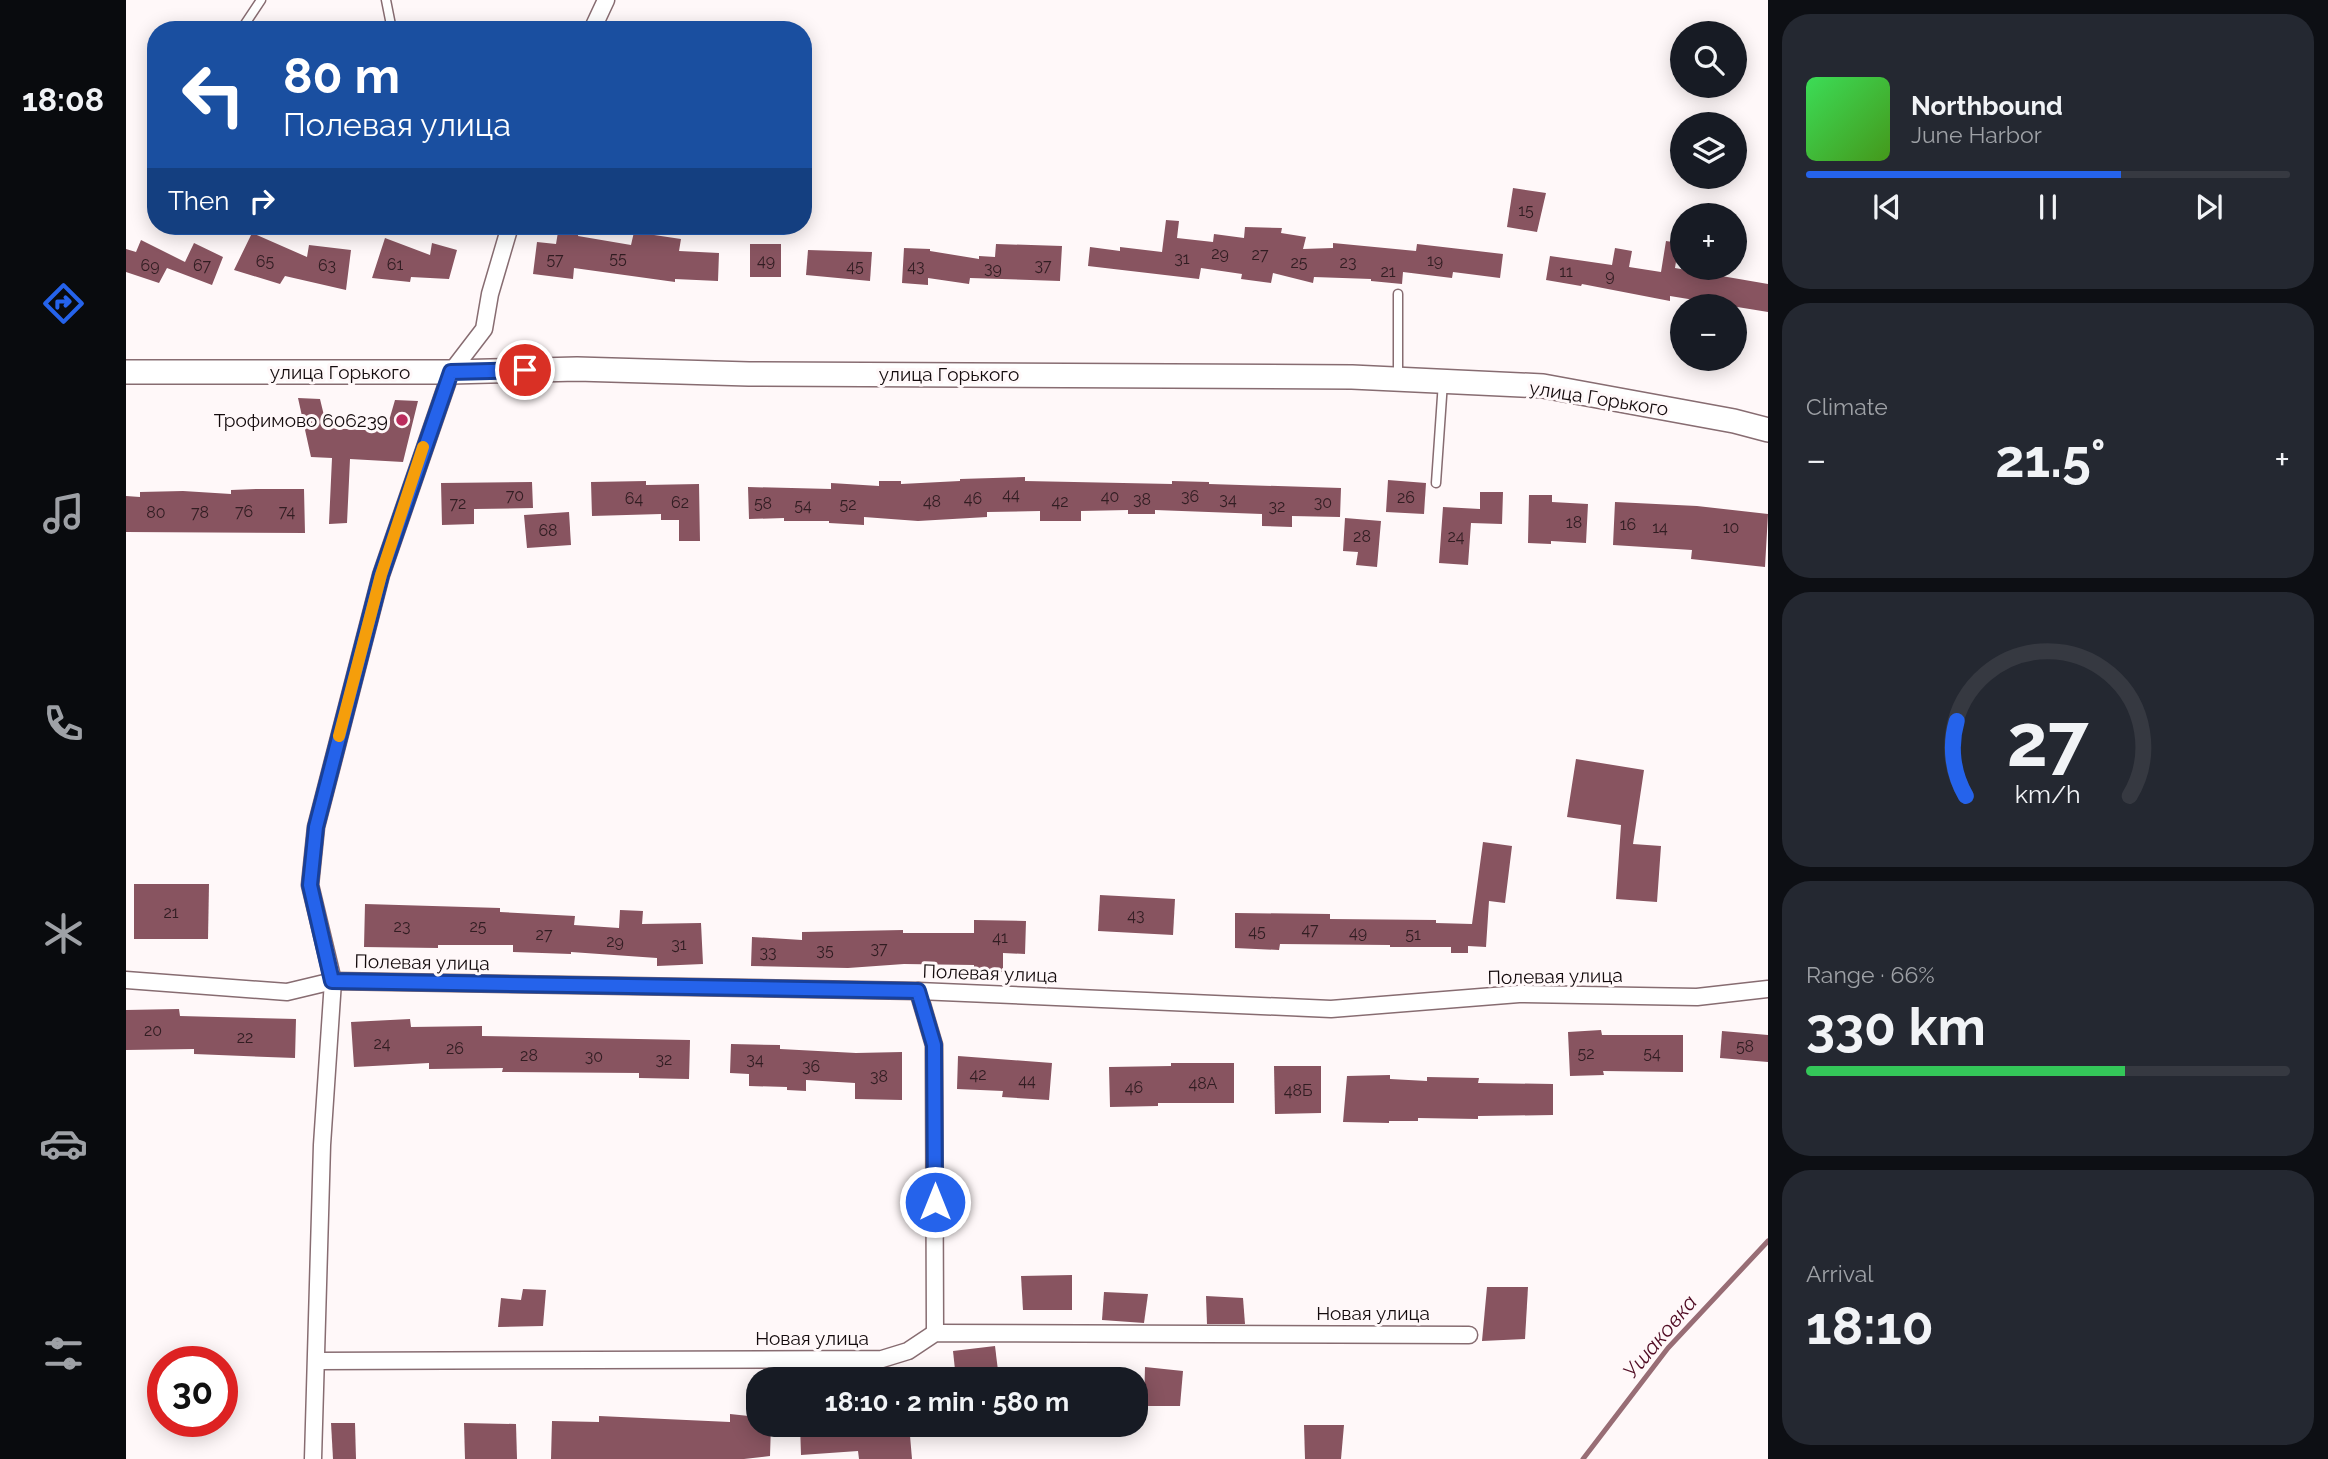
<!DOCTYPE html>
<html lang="en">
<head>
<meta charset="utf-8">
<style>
  body { margin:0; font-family:Raleway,sans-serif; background:#242831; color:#f1f3f6; height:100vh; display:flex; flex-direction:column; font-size:26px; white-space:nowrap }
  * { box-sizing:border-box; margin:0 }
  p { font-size:23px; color:#9ea1a6 }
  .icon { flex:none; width:38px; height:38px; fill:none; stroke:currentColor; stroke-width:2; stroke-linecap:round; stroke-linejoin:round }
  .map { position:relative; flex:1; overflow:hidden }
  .side { display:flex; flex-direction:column; gap:14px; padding:14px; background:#0d0f14; width:560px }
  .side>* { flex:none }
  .top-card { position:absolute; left:21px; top:21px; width:665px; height:214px; border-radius:28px; box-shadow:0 4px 18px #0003; background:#1a4fa0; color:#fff; overflow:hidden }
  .tools { position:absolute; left:1544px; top:21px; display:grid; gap:14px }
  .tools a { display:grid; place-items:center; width:77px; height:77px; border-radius:50%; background:#171b24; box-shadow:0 4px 18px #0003; font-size:35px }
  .speed { position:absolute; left:21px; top:1346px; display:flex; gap:14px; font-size:35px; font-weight:700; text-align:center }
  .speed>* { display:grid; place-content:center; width:91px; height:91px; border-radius:50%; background:#171b24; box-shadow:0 4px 18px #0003; line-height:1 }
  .speed .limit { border:10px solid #d22; background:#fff; color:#111 }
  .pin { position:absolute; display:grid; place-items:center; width:60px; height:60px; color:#fff; margin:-30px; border:4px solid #fff; border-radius:50%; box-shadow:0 2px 7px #0007 }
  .me { position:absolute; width:77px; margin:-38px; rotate:0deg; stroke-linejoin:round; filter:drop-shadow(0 0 5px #0008) }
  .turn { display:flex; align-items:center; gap:24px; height:147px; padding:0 21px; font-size:32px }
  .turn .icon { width:91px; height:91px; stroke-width:2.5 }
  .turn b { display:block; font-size:49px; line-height:60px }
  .then { display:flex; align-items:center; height:66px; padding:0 21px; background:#0003; gap:14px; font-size:26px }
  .big { font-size:52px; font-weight:700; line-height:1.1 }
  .side .widget { flex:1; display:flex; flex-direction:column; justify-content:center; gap:10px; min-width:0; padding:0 24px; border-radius:28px; background:#242831 }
  .side .dial { align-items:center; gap:0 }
  .dial svg { height:182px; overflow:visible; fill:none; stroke:#363941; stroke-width:7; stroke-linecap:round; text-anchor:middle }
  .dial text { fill:#f1f3f6; stroke:none }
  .song { display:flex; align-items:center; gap:21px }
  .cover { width:84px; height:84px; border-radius:10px; background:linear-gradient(135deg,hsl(130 70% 55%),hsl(100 70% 35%)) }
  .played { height:7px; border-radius:4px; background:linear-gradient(90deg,#2563eb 65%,#363941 65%) }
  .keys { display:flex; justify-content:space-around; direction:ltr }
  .heat { display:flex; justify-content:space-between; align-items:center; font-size:38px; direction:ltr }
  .charge { height:10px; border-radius:5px; background:linear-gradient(90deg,#34c759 66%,#363941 0) }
  .trip { position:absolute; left:620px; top:1367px; width:402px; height:70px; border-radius:28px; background:#171b24; box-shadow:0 4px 18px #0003; font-weight:700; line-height:70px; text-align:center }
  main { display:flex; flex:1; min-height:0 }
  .menu { display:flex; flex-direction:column; width:126px; justify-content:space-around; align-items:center; background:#090b0e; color:#9ea1a6 }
  .menu .icon { width:49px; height:49px }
  .menu .current { color:#2563eb }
  .menu b { font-size:32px; color:#f1f3f6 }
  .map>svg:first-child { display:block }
</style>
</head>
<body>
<main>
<nav class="menu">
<b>18:08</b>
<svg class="icon current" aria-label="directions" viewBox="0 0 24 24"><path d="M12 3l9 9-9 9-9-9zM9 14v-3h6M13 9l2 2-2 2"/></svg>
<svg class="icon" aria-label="music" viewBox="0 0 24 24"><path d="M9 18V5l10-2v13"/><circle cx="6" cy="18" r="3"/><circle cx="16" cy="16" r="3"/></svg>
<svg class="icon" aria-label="phone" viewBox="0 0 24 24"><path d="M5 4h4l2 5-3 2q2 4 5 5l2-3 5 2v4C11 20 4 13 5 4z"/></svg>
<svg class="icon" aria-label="climate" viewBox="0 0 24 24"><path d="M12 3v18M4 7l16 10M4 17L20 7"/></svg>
<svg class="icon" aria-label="car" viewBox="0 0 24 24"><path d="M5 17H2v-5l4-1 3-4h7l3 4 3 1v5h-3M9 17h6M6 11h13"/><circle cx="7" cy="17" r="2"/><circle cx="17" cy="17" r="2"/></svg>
<svg class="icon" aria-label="filters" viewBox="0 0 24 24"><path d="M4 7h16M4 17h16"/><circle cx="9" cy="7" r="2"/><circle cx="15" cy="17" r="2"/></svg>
</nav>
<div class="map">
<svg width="1642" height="1459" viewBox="0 0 1642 1459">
  <rect width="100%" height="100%" fill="#fff8f9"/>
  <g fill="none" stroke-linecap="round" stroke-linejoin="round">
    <path stroke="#986d75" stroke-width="5" d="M1457,1459L1542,1348L1642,1241"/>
  </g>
  <g fill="#885460">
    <path d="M1387,188L1420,193L1411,232L1381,227Z"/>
    <path d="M1040,220L1053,221L1051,238L1087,242L1088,234L1118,238L1119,227L1156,228L1155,233L1180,237L1177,249L1207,248V243L1290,251L1291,244L1377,254L1374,278L1327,272L1326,278L1277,272L1276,284L1245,281V279L1188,277L1187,283L1147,273L1145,283L1115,279L1116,274L1075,268L1073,279L962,266L964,247L994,251V247L1036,252Z"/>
    <path d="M433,226H453L452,236L505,245L508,232L555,239L553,251L593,253L592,281L549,279V282L448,268L447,279L407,274L411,242L430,244Z"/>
    <path d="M126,233L181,257L183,245L225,250L220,290L159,276L154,284L108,270Z"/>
    <path d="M259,238L304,255L306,243L331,250L323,279L285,277L284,282L246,278Z"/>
    <path d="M15,240L59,262L68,243L97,257L86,285L41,268L33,283L0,272V249L10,252Z"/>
    <path d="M1540,241L1553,243L1549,268L1642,284V312L1544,296V301L1456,284L1455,286L1420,280L1424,256L1486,265L1489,248L1506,251L1503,267L1535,272Z"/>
    <rect x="624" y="244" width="31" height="33"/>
    <path d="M870,244L936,246L934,281L844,278L843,284L802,278V285L776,283L778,248L804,249V251L853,259V256L869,257Z"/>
    <path d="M682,250L746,252L744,281L680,275Z"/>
    <path d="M172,398L194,399L201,428L260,431L269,400L292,401L277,462L224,459L221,523L203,524L206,458L185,457Z"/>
    <path d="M899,477V481L1046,484V481L1083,482V484L1215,488L1214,517L1166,516V527L1136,526V514L1029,510V514H1002V510L955,511V521H914V511L861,512V517L792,521L738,517V525L703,523V521H658V518L623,519L622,487L705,489V483L753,486V481H775V484L834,481V479Z"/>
    <path d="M1262,480L1300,483L1298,514L1260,512Z"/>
    <path d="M520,481V485L573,484L574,541H553V520H535V514L466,516L465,482Z"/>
    <path d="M406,482L407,508L348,509V524L316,525L315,483Z"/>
    <path d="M131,489H178L179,533L0,532V496L14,497V492L57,491L105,494V490Z"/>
    <path d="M1354,492H1377L1376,524L1345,523L1342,565L1313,563L1317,507L1354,509Z"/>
    <path d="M1403,495H1426V502L1462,504L1460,543L1425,541V544L1402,543Z"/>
    <path d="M1489,502L1571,506L1642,514L1639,567L1565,559L1566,550L1487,545Z"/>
    <path d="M443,512L445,545L401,548L398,515Z"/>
    <path d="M1219,518L1255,521L1251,567L1230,565L1232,552L1217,551Z"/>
    <path d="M1450,759L1518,770L1507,844L1535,846L1531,902L1490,899L1495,825L1441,817Z"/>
    <path d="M1357,842L1386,846L1379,903L1363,901L1360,947L1342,946V953H1325V947H1264V945L1154,944L1153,950L1109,948V913L1204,914V919L1310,920V923L1346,924Z"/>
    <path d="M8,884H83L82,939H8Z"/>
    <path d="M974,895L1049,899L1047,935L972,931Z"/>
    <path d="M239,904L374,908V912L449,916L448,925L493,928L494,910L517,911L516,924L575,923L577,964L531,966V958L445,952V954L387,952V945H312V948L238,947Z"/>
    <path d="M848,920L900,921L899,954L877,953V972H848V965L778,964L722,968L625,966L626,937L676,940V932L777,930V933H848Z"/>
    <path d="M53,1009L54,1016L170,1019L169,1058L68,1054V1049L0,1050V1010Z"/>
    <path d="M284,1019L285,1027L356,1026V1036L564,1040L563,1079L513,1078V1073L376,1072L377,1068L303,1069V1063L228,1067L225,1022Z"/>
    <path d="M1475,1030L1476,1035H1557V1072L1477,1071L1478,1075L1444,1076L1442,1032Z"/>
    <path d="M1596,1031L1642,1035V1062L1594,1058Z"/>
    <path d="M605,1044L654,1045V1049L730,1053L776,1052V1100L729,1099V1083L680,1080V1091L661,1090V1087L623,1086V1074L604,1073Z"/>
    <path d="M832,1056L926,1063L923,1100L876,1097L877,1091L831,1089Z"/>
    <path d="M1045,1063H1108V1103H1032V1106L984,1107L983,1067L1045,1066Z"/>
    <path d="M1148,1066H1195V1113L1149,1114Z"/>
    <path d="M1264,1075V1079L1301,1081V1077L1353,1078L1352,1083L1427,1084V1115L1352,1116V1119L1292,1118V1121H1263V1123L1217,1122L1221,1076Z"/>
    <path d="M946,1275V1310H897L895,1276Z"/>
    <path d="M1361,1287H1402L1399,1339L1356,1341Z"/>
    <path d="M397,1289L420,1290L417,1326L372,1327L375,1298L395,1300Z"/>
    <path d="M978,1292L1022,1294L1018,1323L976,1320Z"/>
    <path d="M1080,1296L1117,1298L1119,1324H1081Z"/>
    <path d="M869,1346L873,1379H830L827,1351Z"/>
    <path d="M1019,1367L1057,1371L1054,1406H1018Z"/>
    <path d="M604,1414L632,1417V1424H645L644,1456L618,1459H425L426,1421L473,1422V1416L604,1422Z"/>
    <path d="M205,1423H229L230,1459H207Z"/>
    <path d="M338,1423L390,1424L391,1459H339Z"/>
    <path d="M674,1424H783L786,1459H733L732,1451L675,1455Z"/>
    <path d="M1178,1425H1218L1215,1459H1179Z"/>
  </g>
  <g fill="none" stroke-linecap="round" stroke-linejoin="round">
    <g stroke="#876c71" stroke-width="11">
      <g id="service">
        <path d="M260,0L266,30"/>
        <path d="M115,30L135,0"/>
        <path d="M1272,377V294"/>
        <path d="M1310,483L1317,382"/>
      </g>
    </g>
    <g stroke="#876c71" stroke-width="19">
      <g id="minor">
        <path d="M466,30L480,0"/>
        <path d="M0,980L161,992L207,981L792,991L1205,1009L1393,994L1571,997L1642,989"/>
        <path d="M792,991L808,1045L809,1333"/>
        <path d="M191,1361L756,1359L782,1351L809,1333L1343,1335"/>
        <path d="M187,1459L196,1145L207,981L184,885L190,827L255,575L325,372L358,329L364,294L384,226"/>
      </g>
    </g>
    <g stroke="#876c71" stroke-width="26">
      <path id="secondary" d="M0,372H325L451,369L623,374L1226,377L1417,386L1608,421L1642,430"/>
    </g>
    <use href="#service" stroke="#fff" stroke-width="8"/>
    <use href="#minor" stroke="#fff" stroke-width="16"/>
    <use href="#secondary" stroke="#fff" stroke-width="23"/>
  </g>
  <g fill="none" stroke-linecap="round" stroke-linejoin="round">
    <g stroke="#184099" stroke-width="18">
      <path id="route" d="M399,370L325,372L255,575L190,827L184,885L206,981L792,991L808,1045L809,1202"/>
    </g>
    <use href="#route" stroke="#2563eb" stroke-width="12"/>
    <path stroke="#f59e0b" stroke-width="12" d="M213,736L255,575L297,447"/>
  </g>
  <circle fill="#bb2d5d" stroke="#fff8f9" stroke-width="2.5" cx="276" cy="420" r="7"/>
  <g text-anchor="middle" stroke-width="6" stroke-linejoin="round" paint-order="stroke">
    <g font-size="16" fill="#311d22">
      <text x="1400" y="216">15</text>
      <text x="1094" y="259">29</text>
      <text x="1134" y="260">27</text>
      <text x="492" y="264">55</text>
      <text x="1056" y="264">31</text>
      <text x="429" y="265">57</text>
      <text x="640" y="266">49</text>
      <text x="1309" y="266">19</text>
      <text x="139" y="267">65</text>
      <text x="1173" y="268">25</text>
      <text x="1222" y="268">23</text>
      <text x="269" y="270">61</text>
      <text x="24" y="271">69</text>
      <text x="76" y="271">67</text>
      <text x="201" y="271">63</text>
      <text x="917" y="271">37</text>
      <text x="729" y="272">45</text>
      <text x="790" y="272">43</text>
      <text x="867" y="274">39</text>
      <text x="1262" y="277">21</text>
      <text x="1440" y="277">11</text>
      <text x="1484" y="281">9</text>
      <text x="885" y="500">44</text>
      <text x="389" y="501">70</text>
      <text x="984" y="502">40</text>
      <text x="1064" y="502">36</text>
      <text x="1280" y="503">26</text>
      <text x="508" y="504">64</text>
      <text x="847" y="504">46</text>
      <text x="1016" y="505">38</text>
      <text x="1102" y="505">34</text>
      <text x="806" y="507">48</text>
      <text x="934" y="507">42</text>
      <text x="554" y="508">62</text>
      <text x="1197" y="508">30</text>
      <text x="332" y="509">72</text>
      <text x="637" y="509">58</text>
      <text x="722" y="510">52</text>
      <text x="677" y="511">54</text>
      <text x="1151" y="512">32</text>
      <text x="118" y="517">76</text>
      <text x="161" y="517">74</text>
      <text x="30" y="518">80</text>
      <text x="74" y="518">78</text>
      <text x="1448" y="528">18</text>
      <text x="1502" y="530">16</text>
      <text x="1534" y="533">14</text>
      <text x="1605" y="533">10</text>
      <text x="422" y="536">68</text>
      <text x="1236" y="542">28</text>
      <text x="1330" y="542">24</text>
      <text x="45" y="918">21</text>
      <text x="1010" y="921">43</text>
      <text x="276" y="932">23</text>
      <text x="352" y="932">25</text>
      <text x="1184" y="935">47</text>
      <text x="1131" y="937">45</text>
      <text x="1232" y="938">49</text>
      <text x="418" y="940">27</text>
      <text x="1287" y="940">51</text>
      <text x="874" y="943">41</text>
      <text x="489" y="947">29</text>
      <text x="553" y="950">31</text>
      <text x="753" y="954">37</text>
      <text x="699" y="956">35</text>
      <text x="642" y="958">33</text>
      <text x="27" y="1036">20</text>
      <text x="119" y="1043">22</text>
      <text x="256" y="1049">24</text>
      <text x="1619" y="1052">58</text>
      <text x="329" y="1054">26</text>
      <text x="1460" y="1059">52</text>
      <text x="1526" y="1059">54</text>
      <text x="403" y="1061">28</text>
      <text x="468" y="1062">30</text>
      <text x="538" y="1065">32</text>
      <text x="629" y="1065">34</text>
      <text x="685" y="1072">36</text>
      <text x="852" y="1080">42</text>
      <text x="753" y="1082">38</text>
      <text x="901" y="1086">44</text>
      <text x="1077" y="1089">48А</text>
      <text x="1008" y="1093">46</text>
      <text x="1172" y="1096">48Б</text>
    </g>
    <g font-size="19" fill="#140b0d" stroke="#fff8f9">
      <text x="214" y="379">улица Горького</text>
      <text x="823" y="381">улица Горького</text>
      <text transform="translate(1473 398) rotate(9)" y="7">улица Горького</text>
      <text transform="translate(296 962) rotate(1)" y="7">Полевая улица</text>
      <text transform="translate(864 973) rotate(2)" y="7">Полевая улица</text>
      <text transform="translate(1429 976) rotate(-1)" y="7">Полевая улица</text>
      <text x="1247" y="1320">Новая улица</text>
      <text x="686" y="1345">Новая улица</text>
    </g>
    <g font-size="19" fill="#140b0d" stroke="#fff8f9" text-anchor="end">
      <text x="262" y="427">Трофимово 606239</text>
    </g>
    <g font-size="21" font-style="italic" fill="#4f0a22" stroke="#fff8f9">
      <text transform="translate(1534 1337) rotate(-50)" y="7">Ушаковка</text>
    </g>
  </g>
</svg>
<div class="tools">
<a><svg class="icon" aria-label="search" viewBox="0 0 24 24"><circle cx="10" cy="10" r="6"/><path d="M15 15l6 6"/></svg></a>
<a><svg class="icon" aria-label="layers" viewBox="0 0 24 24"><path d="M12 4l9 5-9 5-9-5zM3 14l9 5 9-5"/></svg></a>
<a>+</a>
<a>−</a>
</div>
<div class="speed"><div class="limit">30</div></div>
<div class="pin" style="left:399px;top:370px;background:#d93025"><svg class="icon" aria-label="arrive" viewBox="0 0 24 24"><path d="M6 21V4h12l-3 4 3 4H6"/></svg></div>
<svg class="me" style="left:809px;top:1202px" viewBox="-20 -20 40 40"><circle r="17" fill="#2563eb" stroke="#fff" stroke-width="3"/><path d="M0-11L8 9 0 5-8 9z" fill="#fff"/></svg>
<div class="trip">18:10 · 2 min · 580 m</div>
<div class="top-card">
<div class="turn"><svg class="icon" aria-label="left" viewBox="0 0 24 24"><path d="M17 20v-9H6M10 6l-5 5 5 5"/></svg><div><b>80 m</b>Полевая улица</div></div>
<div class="then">Then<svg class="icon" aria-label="right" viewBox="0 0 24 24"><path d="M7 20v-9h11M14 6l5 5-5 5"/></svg></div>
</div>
</div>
<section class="side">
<div class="widget">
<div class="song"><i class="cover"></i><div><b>Northbound</b><p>June Harbor</p></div></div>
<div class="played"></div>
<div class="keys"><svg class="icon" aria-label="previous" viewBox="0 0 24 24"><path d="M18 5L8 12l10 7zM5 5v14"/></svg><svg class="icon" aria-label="pause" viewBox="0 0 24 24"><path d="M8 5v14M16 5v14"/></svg><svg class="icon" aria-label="next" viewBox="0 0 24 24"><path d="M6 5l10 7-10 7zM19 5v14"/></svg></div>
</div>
<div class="widget"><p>Climate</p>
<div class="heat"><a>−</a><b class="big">21.5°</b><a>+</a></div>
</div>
<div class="widget dial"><svg viewBox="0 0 100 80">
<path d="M14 69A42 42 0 1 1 86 69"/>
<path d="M14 69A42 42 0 0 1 10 36" stroke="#2563eb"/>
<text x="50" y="56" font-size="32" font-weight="700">27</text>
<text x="50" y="72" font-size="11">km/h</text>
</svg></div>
<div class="widget"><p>Range · 66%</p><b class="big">330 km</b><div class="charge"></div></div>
<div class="widget"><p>Arrival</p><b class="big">18:10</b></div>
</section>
</main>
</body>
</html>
